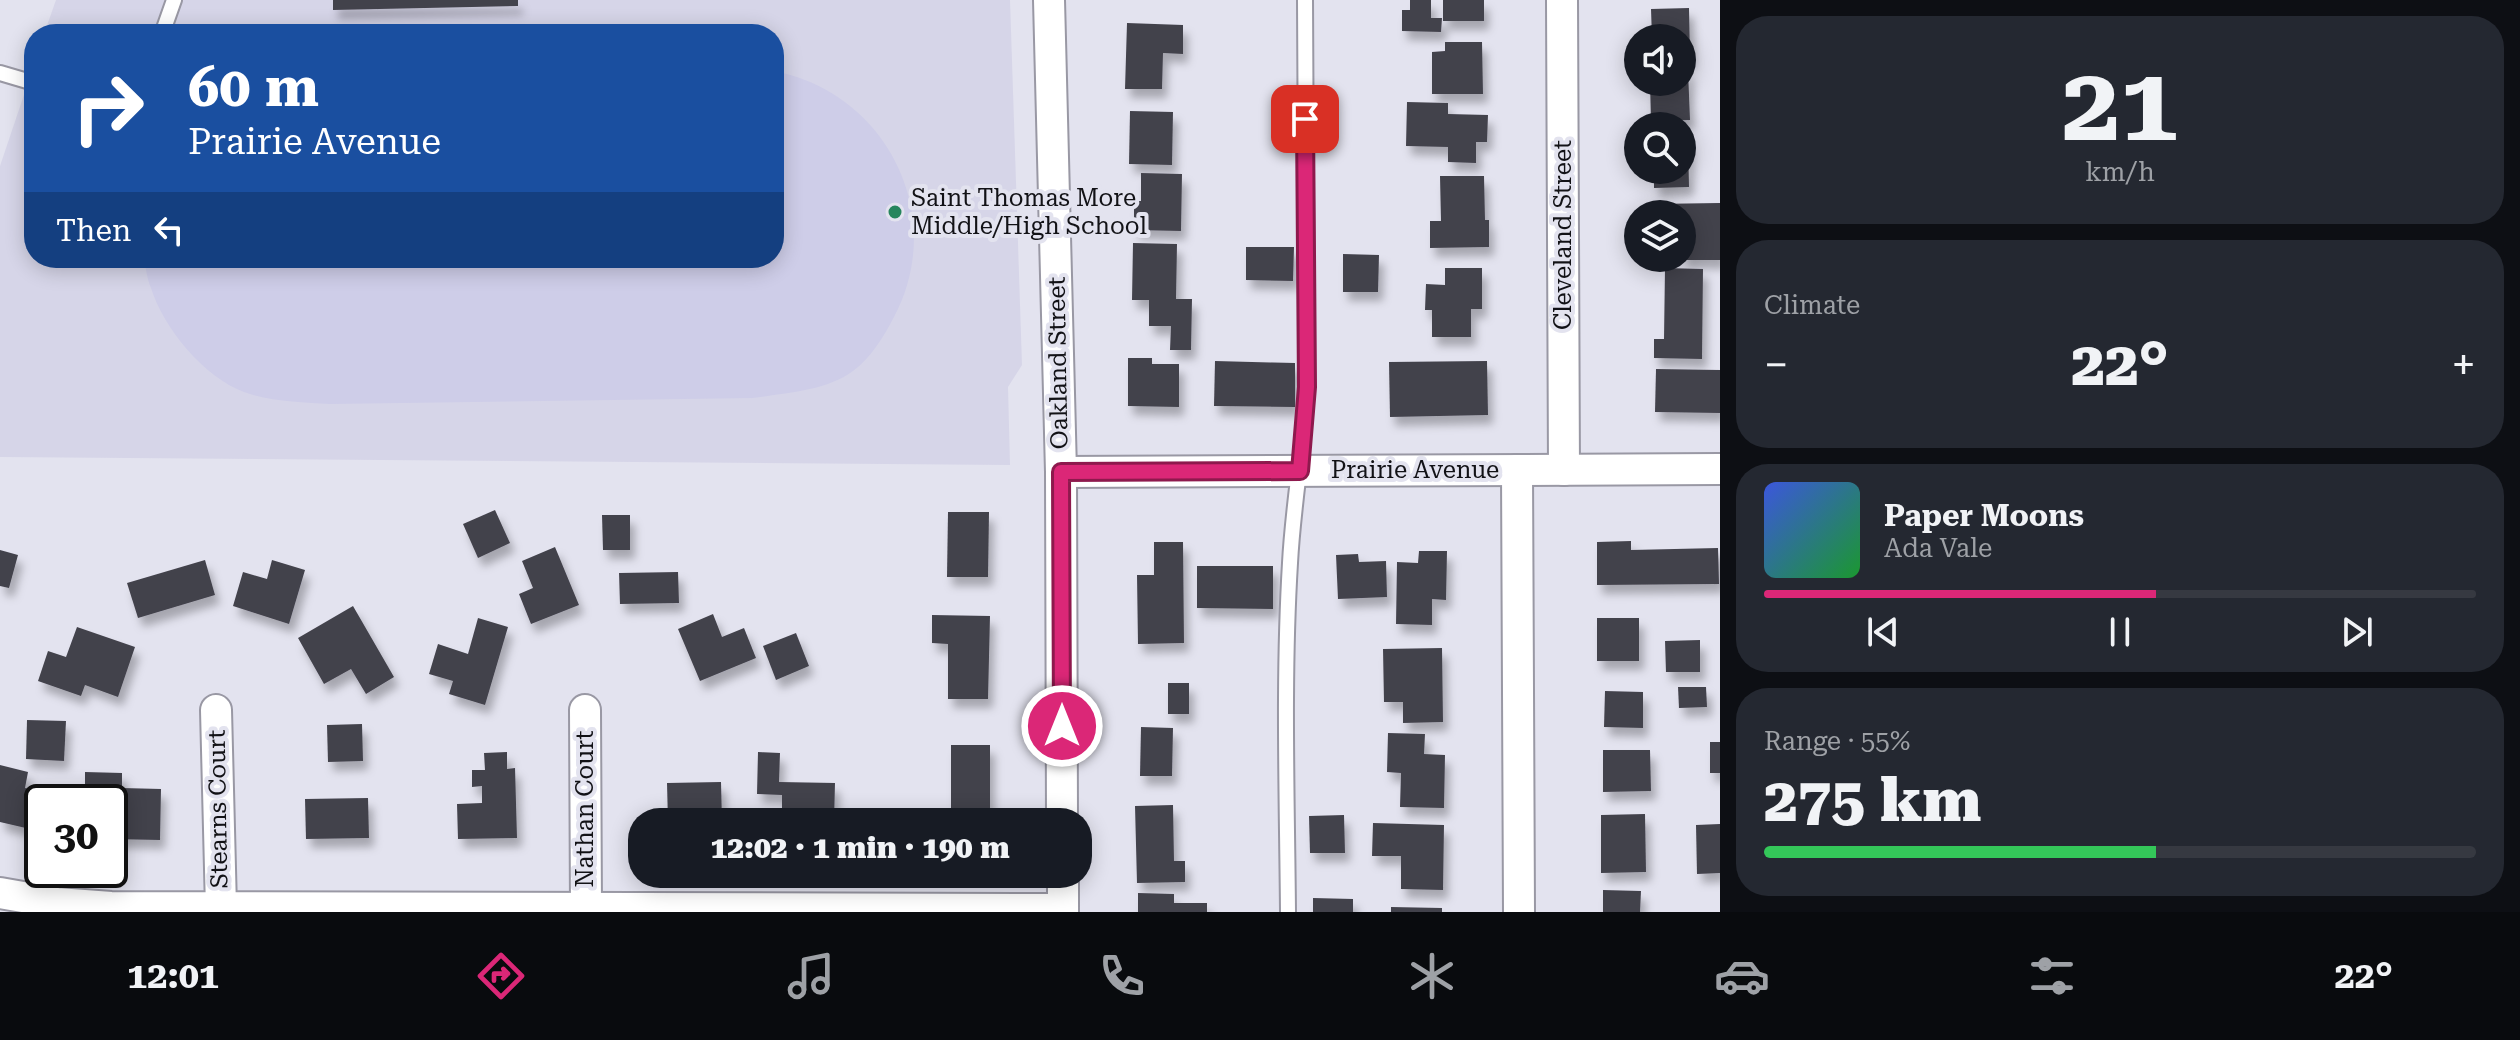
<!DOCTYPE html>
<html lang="en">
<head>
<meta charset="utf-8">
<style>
  body { margin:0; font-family:"Roboto Serif",serif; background:#242831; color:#f1f3f6; height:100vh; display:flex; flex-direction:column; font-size:30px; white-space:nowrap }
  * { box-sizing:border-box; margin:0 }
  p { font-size:26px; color:#9ea1a6 }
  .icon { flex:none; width:44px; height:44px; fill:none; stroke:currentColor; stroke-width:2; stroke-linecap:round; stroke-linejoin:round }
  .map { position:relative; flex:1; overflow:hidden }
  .panel { display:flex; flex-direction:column; gap:16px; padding:16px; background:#0d0f14; width:800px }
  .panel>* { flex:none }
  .top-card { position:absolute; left:24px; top:24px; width:760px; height:244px; border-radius:32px; box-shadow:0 4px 20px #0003; background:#1a4fa0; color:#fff; overflow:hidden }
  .tools { position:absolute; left:1624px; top:24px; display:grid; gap:16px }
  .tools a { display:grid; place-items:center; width:72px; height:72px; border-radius:50%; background:#171b24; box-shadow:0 4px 20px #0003; font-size:40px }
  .speed { position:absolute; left:24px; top:784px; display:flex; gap:16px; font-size:40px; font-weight:700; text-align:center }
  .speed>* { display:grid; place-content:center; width:104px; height:104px; border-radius:50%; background:#171b24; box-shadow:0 4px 20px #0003; line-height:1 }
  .speed .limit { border:4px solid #111; border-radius:12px; background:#fff; color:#111 }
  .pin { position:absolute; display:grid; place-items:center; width:68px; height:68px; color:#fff; margin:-34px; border-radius:16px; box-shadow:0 4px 12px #0006 }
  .me { position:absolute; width:88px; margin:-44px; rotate:0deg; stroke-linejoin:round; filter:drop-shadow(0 0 6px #0008) }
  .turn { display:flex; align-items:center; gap:28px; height:168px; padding:0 32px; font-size:36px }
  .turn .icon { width:104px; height:104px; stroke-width:2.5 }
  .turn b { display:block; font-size:56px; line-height:68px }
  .then { display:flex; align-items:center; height:76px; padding:0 32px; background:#0003; gap:16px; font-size:30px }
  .big { font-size:60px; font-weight:800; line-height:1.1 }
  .panel .widget { flex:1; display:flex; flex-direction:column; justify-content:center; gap:12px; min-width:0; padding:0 28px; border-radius:32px; background:#242831 }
  .panel .dial { align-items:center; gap:0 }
  .dial b { font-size:104px; line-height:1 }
  .song { display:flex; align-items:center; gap:24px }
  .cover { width:96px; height:96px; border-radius:12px; background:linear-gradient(135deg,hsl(230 70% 55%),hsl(130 70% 35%)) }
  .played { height:8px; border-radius:4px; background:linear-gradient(90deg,#db2777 55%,#363941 55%) }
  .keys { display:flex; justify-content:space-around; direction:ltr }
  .heat { display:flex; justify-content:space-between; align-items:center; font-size:44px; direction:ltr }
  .charge { height:12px; border-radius:6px; background:linear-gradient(90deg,#34c759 55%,#363941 0) }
  .trip { position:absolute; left:628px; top:808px; width:464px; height:80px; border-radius:32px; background:#171b24; box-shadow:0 4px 20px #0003; font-weight:800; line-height:80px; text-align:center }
  .tabs { display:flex; height:128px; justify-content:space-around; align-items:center; background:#090b0e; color:#9ea1a6 }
  .tabs .icon { width:56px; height:56px }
  .tabs .current { color:#db2777 }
  .tabs b { font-size:36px; color:#f1f3f6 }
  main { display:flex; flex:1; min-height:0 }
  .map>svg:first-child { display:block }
</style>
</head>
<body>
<main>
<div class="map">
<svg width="1720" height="912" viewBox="0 0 1720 912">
  <defs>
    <filter id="shadow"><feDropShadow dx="5" dy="9" stdDeviation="4" flood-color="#0004"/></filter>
  </defs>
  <rect width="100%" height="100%" fill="#e3e3ef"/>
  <path fill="#d6d5e8" d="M56,0H1010L1022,365L1008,387L1010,465L0,457V166L34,65V258H774V34H44Z"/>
  <path fill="#cecde8" d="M774,71C887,93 948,215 894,317C884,336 871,358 853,371C826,391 785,393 753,398L330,404C302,402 272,402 244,392C204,377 164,329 151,288C147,279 146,268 144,258H774Z"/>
  <g fill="#43424c" filter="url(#shadow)">
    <path d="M333,0H518V6L333,10Z"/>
    <path d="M1410,0H1431V18H1442L1441,32L1402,31V10H1410Z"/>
    <rect x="1443" y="0" width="41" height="21"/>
    <path d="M1689,8L1690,59H1682V38H1652L1651,9Z"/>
    <path d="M1127,23L1183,25V54L1163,53L1162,89H1125Z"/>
    <path d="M1445,42H1482L1483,94H1432V52L1445,51Z"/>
    <path d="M1688,70L1690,120L1651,121L1650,82H1682V71Z"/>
    <path d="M1407,102L1448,103V114L1488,115L1487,142H1476V163L1448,162V147L1406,146Z"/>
    <path d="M1130,111L1173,112L1172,165L1129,164Z"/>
    <path d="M1682,140H1688L1689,187L1654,188V170H1682Z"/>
    <path d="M1141,173L1182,174L1181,231L1134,230V201H1141Z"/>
    <path d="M1440,176H1484L1485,220H1489V247L1430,248V221H1441Z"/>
    <path d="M1720,203V260H1682V214H1652V204Z"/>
    <path d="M1133,243L1177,244L1176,299H1192L1191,350H1170L1171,326H1149V300H1132Z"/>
    <path d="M1246,247H1294L1293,281L1246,280Z"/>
    <path d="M1343,254L1379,255L1378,292H1343Z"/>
    <path d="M1445,268H1482V309H1471V337H1432V310H1425L1426,284L1445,285Z"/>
    <path d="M1665,268L1703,269L1702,359L1654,358V339H1664Z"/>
    <path d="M1128,358H1152V364H1179V407L1128,406Z"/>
    <path d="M1215,361L1295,363V407L1214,406Z"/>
    <path d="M1487,361L1488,415L1390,417L1389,362Z"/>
    <path d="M1656,369L1720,370V413L1655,412Z"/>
    <path d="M495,510L510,543L478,558L463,524Z"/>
    <path d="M948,512H989L988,577H947Z"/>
    <path d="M602,515H630V550H603Z"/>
    <path d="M1631,541V550L1718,548L1719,584L1597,585V542Z"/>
    <path d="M1154,542H1183L1184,643L1138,644L1137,575H1154Z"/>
    <path d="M555,547L579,605L531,624L519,594L533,588L522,561Z"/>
    <path d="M0,550L18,555L9,588L0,586Z"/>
    <path d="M1419,551H1447L1446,600L1432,599V625L1396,624L1397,562L1418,563Z"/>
    <path d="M1358,554L1359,562L1386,561L1387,597L1338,599L1336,555Z"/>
    <path d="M205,560L215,595L138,618L127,583Z"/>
    <path d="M272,560L305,570L289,624L233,606L243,572L267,579Z"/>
    <path d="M1197,566H1273V609L1197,608Z"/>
    <path d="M678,572L679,603L620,604L619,573Z"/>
    <path d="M353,606L394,677L366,694L351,669L324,684L298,638Z"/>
    <path d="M713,614L722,637L744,628L756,658L700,681L678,629Z"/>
    <path d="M932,615L990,616L988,699H948V644L932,643Z"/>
    <path d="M478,618L508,627L485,705L449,694L453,681L429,674L438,644L468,654Z"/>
    <rect x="1597" y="618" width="42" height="43"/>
    <path d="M77,627L135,647L118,697L85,685L81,696L38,681L48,651L66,657Z"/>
    <path d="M796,633L809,666L776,680L763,646Z"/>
    <path d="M1700,640V672H1666L1665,641Z"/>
    <path d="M1442,648L1443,722L1403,723V702H1384L1383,649Z"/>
    <rect x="1168" y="683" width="21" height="31"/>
    <path d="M1678,687H1706L1707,707L1679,708Z"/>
    <path d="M1605,691L1643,692V728L1604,727Z"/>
    <path d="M27,720L66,721L64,761L26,759Z"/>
    <path d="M362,724L363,761L328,762L327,725Z"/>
    <path d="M1141,727L1173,728L1172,776H1140Z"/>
    <path d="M1388,733L1425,734L1424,754L1445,755L1444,808L1400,807L1401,773L1387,772Z"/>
    <rect x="1710" y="742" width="10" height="31"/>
    <rect x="951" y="745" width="39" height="77"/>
    <path d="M1603,750H1650L1651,791L1603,792Z"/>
    <path d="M507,752V769L515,768L517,838L458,839L457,804L482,803V786L472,787V770H485L484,753Z"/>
    <path d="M758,752L780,753L779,782L835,783L834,822H782V795L757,794Z"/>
    <path d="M0,765L28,772L25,788L39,791L30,829L0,822Z"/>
    <path d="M85,772L122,773V788L161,789L160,840L110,839V802H65V792H85Z"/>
    <path d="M721,782L722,822H668L667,783Z"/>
    <path d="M368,798L369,838L306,839L305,799Z"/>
    <path d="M1173,805L1174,861H1185V882L1137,883L1135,806Z"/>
    <path d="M1645,814L1646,872L1601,873V815Z"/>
    <path d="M1344,815L1345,853H1310L1309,816Z"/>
    <path d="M1373,823L1444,825L1443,890L1401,889V856H1372Z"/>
    <path d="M1720,824V873L1697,874L1696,825Z"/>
    <path d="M1603,890L1641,891L1640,912H1603Z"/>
    <path d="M1138,893L1174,894V903H1207V912H1138Z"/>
    <path d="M1313,898L1353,899V912H1313Z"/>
    <path d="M1391,907L1442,908V912H1391Z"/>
  </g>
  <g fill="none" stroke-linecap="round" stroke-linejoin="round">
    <g stroke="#9998a4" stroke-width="18">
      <g id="lane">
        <path d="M162,34L174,0"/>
        <path d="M0,73L34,83"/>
        <path d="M1288,912C1287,796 1283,679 1290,563C1293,504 1304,446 1307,387L1305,0"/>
      </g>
    </g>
    <g stroke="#9998a4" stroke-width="34">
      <g id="street">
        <path d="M1049,0L1061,472L1062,822"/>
        <path d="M1562,0L1564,470"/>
        <path d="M1517,470L1519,912"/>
        <path d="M1061,472L1720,469"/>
        <path d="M216,710L221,908"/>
        <path d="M585,710L586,908"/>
        <path d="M1063,874V912"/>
        <path d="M0,893L57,903L111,907L1063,909"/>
      </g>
    </g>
    <use href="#lane" stroke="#fff" stroke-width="14"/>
    <use href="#street" stroke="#fff" stroke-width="30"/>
  </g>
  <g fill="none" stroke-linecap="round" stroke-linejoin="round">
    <g stroke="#8e194d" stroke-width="20">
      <path id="route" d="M1062,726L1061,472L1300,471L1307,387L1305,119"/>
    </g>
    <use href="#route" stroke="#db2777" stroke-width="14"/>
  </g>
  <circle fill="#26855d" stroke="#e3e3ef" stroke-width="3" cx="895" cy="212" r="8"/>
  <g text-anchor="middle" stroke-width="8" stroke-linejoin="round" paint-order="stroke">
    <g font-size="24" fill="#121216" stroke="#e3e3ef" text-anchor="start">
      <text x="911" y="206">Saint Thomas More<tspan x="911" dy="28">Middle/High School</tspan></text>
    </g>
    <g font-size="24" fill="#121216" stroke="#e3e3ef">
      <text transform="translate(1563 235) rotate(-90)" y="8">Cleveland Street</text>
      <text transform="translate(1058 363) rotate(-91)" y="8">Oakland Street</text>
      <text x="1415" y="478">Prairie Avenue</text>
      <text transform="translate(218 809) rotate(-91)" y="8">Stearns Court</text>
      <text transform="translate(585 809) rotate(-90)" y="8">Nathan Court</text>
    </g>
  </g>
</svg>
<div class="tools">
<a><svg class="icon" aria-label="sound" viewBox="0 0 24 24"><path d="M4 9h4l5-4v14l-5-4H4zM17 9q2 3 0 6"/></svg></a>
<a><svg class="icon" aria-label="search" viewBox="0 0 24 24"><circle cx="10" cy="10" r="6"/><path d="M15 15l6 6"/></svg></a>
<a><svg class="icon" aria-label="layers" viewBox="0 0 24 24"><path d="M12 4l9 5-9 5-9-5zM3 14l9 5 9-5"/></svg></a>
</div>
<div class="speed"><div class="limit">30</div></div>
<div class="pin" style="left:1305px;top:119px;background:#d93025"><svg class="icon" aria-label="arrive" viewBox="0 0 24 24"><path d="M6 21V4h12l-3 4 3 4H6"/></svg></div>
<svg class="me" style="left:1062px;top:726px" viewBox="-20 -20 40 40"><circle r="17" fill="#db2777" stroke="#fff" stroke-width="3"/><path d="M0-11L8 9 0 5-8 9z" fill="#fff"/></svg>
<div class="trip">12:02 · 1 min · 190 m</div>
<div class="top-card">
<div class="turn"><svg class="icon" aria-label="right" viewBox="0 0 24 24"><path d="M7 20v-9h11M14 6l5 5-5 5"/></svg><div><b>60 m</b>Prairie Avenue</div></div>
<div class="then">Then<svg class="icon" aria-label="left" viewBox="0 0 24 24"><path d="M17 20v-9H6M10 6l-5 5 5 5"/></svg></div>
</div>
</div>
<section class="panel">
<div class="widget dial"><b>21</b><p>km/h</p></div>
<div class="widget"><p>Climate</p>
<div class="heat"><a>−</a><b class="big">22°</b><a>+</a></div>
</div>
<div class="widget">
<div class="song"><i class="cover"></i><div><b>Paper Moons</b><p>Ada Vale</p></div></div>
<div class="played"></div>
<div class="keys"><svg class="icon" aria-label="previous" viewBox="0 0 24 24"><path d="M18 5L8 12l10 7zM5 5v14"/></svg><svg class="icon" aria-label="pause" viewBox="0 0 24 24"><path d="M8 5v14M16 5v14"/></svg><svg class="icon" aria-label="next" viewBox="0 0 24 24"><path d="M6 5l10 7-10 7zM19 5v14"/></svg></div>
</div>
<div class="widget"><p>Range · 55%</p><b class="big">275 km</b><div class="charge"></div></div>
</section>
</main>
<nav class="tabs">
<b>12:01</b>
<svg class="icon current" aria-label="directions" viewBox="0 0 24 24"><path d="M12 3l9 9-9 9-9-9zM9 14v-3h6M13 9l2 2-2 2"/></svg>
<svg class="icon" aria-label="music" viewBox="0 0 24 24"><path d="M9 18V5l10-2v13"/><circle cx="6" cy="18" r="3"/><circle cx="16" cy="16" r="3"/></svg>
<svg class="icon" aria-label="phone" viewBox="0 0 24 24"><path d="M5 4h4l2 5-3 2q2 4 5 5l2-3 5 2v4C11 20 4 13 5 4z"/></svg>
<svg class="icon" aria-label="climate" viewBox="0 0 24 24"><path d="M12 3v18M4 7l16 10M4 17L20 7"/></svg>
<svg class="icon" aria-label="car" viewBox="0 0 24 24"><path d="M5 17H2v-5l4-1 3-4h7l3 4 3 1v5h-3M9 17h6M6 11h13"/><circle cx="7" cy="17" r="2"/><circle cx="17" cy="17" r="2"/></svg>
<svg class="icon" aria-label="filters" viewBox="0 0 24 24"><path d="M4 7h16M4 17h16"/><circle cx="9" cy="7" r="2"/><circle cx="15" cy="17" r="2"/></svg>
<b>22°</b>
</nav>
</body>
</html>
